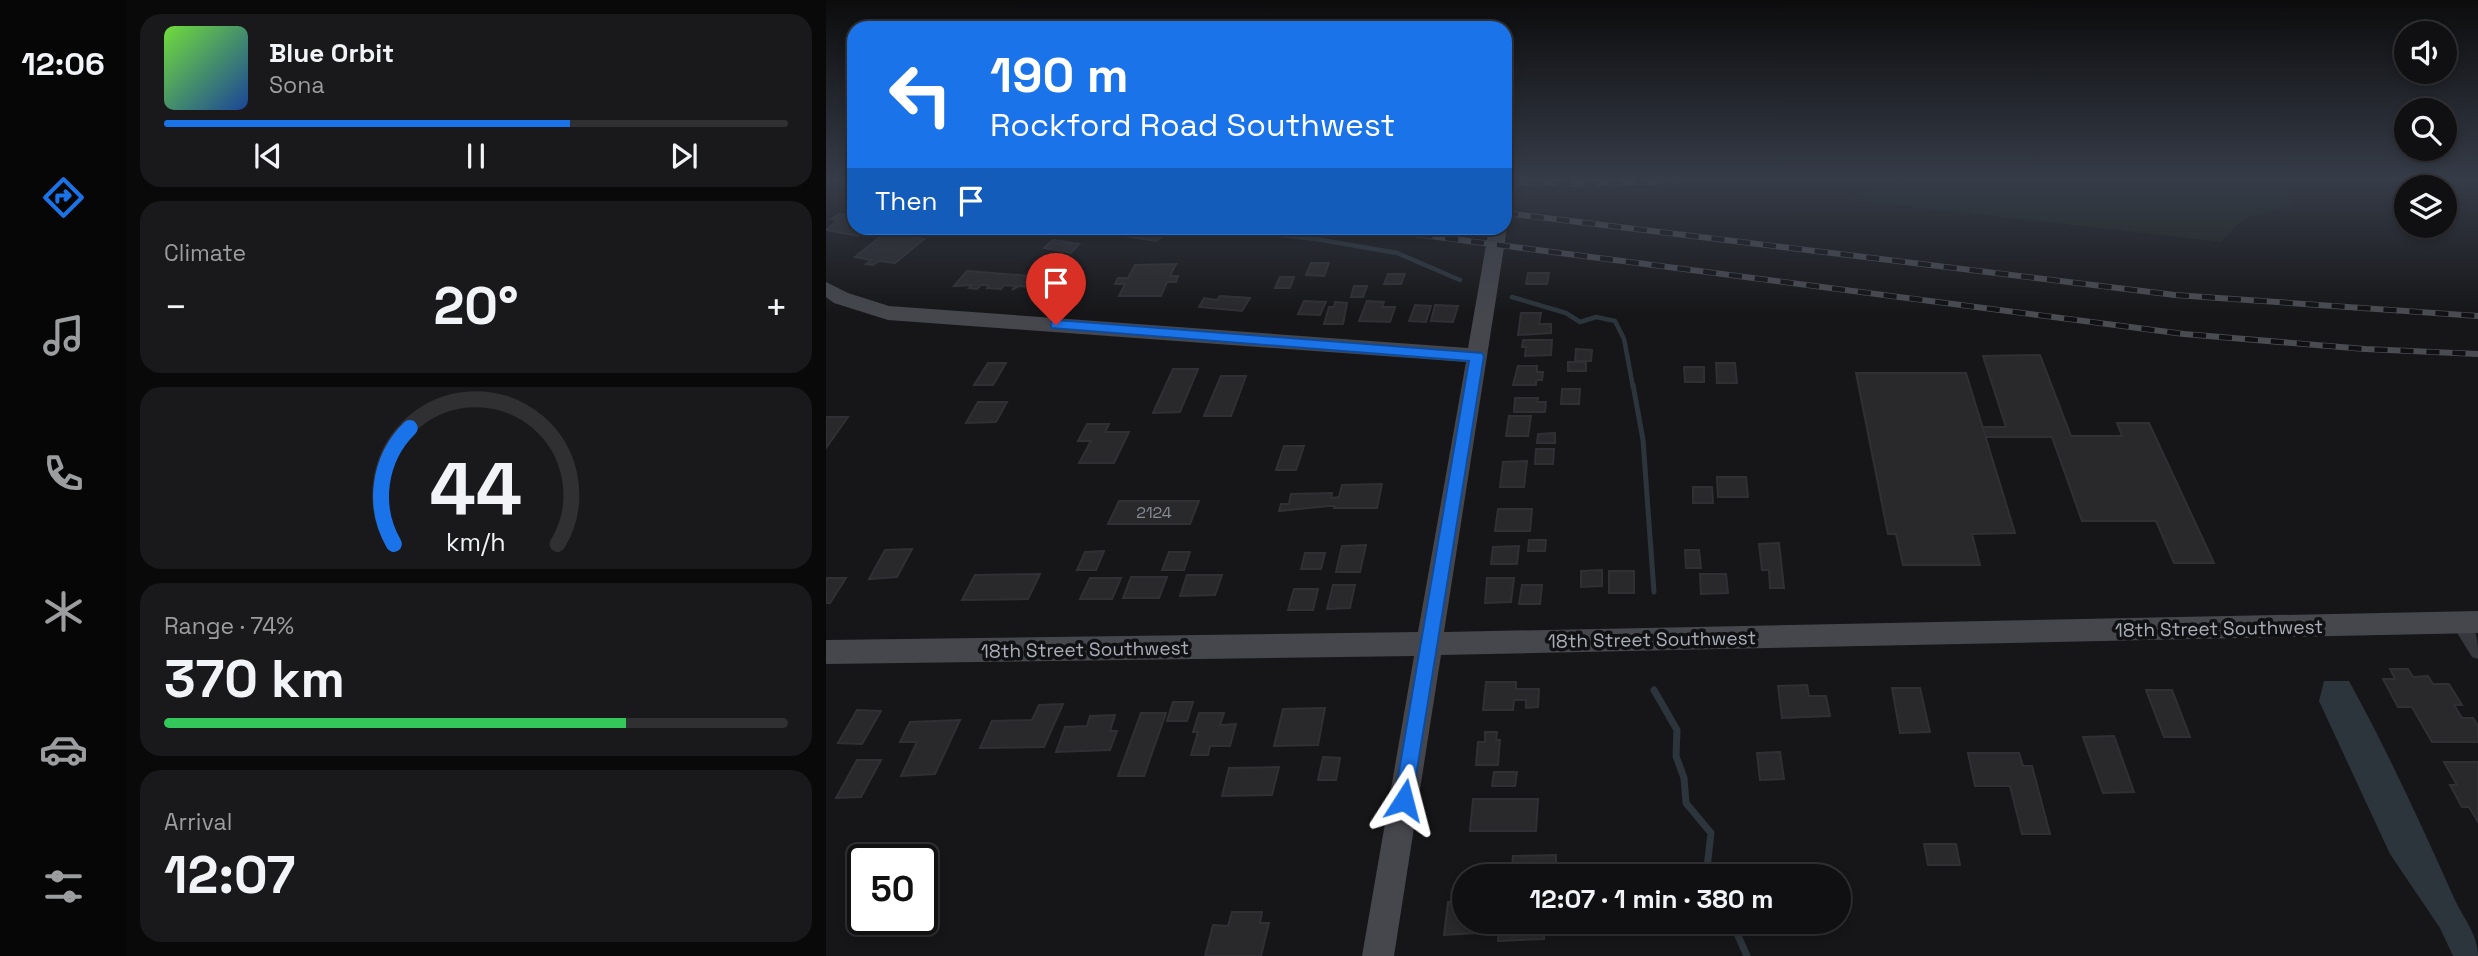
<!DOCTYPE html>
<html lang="en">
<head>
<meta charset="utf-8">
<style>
  body { margin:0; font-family:"Space Grotesk",sans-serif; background:#19191b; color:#f1f3f6; height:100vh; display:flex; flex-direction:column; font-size:26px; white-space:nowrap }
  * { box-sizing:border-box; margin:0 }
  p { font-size:23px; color:#9c9d9f }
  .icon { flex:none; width:38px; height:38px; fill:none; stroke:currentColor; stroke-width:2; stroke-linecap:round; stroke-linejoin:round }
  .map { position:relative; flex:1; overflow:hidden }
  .panel { display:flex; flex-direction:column; gap:14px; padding:14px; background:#09090a; width:700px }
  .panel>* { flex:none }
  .guide { position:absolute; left:21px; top:21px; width:665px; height:214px; border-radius:21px; box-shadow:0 4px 10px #0003,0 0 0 2px #303032; background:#1a73e8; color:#fff; overflow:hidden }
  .fabs { position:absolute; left:1568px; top:21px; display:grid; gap:14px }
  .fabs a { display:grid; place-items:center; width:63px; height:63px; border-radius:50%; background:#101012; box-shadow:0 4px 10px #0003,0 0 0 2px #303032; font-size:35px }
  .speed { position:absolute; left:21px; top:844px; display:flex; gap:14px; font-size:35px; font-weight:700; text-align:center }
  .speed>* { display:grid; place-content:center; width:91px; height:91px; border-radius:50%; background:#101012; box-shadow:0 4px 10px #0003,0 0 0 2px #303032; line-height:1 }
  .speed .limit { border:4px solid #111; border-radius:10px; background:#fff; color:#111 }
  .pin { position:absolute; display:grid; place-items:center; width:60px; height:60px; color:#fff; margin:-72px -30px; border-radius:50% 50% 50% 0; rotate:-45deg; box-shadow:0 0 7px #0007 }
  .pin .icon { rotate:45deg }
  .me { position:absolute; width:77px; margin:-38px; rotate:9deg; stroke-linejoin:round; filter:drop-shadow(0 0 5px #0008) }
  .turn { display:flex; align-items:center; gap:24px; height:147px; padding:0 28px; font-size:32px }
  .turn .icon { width:91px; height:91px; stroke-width:2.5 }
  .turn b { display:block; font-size:49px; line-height:60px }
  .then { display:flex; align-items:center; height:66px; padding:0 28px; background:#0003; gap:14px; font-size:26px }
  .big { font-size:52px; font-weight:800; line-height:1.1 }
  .panel .tile { flex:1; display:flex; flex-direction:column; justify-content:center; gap:10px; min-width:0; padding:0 24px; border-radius:21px; background:#19191b }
  .panel .dial { align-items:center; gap:0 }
  .dial svg { height:182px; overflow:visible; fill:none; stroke:#303032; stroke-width:7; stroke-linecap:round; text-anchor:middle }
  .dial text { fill:#f1f3f6; stroke:none }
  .song { display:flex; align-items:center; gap:21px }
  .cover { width:84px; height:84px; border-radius:10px; background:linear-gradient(135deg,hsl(100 70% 55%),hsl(220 70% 35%)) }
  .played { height:7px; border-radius:4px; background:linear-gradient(90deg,#1a73e8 65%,#303032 65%) }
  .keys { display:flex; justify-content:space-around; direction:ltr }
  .heat { display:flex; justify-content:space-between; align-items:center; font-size:38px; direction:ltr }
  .charge { height:10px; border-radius:5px; background:linear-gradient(90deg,#34c759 74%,#303032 0) }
  .trip { position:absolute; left:626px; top:864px; width:399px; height:70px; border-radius:35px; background:#101012; box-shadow:0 4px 10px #0003,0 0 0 2px #303032; font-weight:800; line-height:70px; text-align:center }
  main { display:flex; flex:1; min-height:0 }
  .menu { display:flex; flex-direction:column; width:126px; justify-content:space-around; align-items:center; background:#060607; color:#9c9d9f }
  .menu .icon { width:49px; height:49px }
  .menu .on { color:#1a73e8 }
  .menu b { font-size:32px; color:#f1f3f6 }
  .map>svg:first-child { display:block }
</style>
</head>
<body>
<main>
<nav class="menu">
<b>12:06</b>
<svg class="icon on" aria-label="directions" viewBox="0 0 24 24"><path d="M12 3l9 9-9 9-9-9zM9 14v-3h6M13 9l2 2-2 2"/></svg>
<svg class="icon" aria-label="music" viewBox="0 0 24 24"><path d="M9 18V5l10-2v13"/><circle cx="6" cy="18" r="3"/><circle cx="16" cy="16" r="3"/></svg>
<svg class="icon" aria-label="phone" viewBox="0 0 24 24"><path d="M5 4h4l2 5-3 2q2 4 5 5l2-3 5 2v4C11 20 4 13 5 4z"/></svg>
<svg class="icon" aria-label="climate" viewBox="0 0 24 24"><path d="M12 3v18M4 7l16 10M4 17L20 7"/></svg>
<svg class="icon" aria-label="car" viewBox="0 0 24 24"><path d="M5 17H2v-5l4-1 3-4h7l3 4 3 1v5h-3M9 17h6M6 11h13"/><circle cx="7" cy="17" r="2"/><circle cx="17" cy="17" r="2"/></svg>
<svg class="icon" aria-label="filters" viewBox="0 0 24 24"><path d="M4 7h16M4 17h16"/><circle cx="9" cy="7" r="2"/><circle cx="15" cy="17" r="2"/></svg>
</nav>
<section class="panel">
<div class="tile">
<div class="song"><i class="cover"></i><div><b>Blue Orbit</b><p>Sona</p></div></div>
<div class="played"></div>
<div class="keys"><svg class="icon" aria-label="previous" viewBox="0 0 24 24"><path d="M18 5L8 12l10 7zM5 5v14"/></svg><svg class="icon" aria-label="pause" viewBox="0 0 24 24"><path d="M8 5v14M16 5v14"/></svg><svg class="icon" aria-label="next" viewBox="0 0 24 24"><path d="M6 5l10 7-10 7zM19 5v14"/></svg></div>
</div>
<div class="tile"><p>Climate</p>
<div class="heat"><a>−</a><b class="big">20°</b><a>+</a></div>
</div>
<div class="tile dial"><svg viewBox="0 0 100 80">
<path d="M14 69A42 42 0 1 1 86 69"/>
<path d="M14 69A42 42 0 0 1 21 18" stroke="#1a73e8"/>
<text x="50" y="56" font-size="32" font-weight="700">44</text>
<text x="50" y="72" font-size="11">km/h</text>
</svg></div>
<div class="tile"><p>Range · 74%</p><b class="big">370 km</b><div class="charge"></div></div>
<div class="tile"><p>Arrival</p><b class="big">12:07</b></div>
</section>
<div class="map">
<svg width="1652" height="956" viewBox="0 0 1652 956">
  <rect width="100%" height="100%" fill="#161618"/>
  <path fill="#1c231d" d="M1080,181H1454L1467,204L1416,220L1395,242L1020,199Z"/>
  <path fill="#2c353c" d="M1498,681H1523C1562,752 1595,824 1628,898C1637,918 1652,934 1652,956H1627L1614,928L1564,854L1493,701Z"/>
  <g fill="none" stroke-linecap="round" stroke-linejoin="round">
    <g stroke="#2c353c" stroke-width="4.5">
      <path d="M394,228L490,239L571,253L634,280"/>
      <path d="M686,297L740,313L754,322L770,317L789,321L798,339L807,387"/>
    </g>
    <path stroke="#2c353c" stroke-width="5" d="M807,385L817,440L828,592"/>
    <g stroke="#2c353c" stroke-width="7">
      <path d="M828,690L851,730L850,756L858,778L860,803L885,833L881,868L885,877"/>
      <path d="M906,922L921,956"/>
    </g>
  </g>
  <g fill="#29292c" stroke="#303034" stroke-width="2">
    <path d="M28,207V228H42L32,236L0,230L12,220L6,219L13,214L19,215Z"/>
    <path d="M284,228H301L339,233L331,241L278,233Z"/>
    <path d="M80,230L87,231L82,236L98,239L69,263L53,261L47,265L40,264L45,260L29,257L60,232L74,235Z"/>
    <path d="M227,240L253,244L245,253L218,248Z"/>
    <path d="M485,263H503L498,276L480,275Z"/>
    <path d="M350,264L344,276H352L350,282H341L335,296H293L299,284H289L292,278H302L309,265Z"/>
    <path d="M141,271L218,277L207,291H202L205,287L193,286L186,290L189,286L178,285L175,289L161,288L163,285H155L151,289L143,288L146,285L128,286Z"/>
    <path d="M702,273H723L721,284H700Z"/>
    <path d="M562,274H579L575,284H558Z"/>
    <path d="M454,277H468L464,288H449Z"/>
    <path d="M528,286H541L537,297H525Z"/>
    <path d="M394,296L424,298L416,311L373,307L378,298L391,300Z"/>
    <path d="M478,301L500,302L494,315L472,314Z"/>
    <path d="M541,301L558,302L556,307H569L564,322L533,321Z"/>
    <path d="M509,302L521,303L517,324H498L503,307H508Z"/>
    <path d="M589,305L605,306L600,322L583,321Z"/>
    <path d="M609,305L632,306L627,322L605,321Z"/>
    <path d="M695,313H715L713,324H725V333L692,335Z"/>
    <path d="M697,340H726L725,355L699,356L700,347H696Z"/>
    <path d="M750,349L766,350L765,361H749Z"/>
    <path d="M1214,355L1245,436H1296L1291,423H1323L1388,563H1348L1330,521H1256L1226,437H1159L1156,427H1180L1157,356Z"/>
    <rect x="742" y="362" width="18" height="9"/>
    <path d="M162,363H180L167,385H148Z"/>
    <path d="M890,363H909L911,383H891Z"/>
    <path d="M692,366H711V372H717L716,380H710V385H687Z"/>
    <path d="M858,367H878V382H859Z"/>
    <path d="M347,369H372L354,412L327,413Z"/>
    <path d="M1030,373H1140L1189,533L1146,534L1154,565H1077L1070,534H1062Z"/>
    <path d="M395,376H420L405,416H378Z"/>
    <path d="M736,389H754L753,404H735Z"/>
    <path d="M689,398H712L711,402H720L719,412H688Z"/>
    <path d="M152,402H181L170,422L140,423Z"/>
    <path d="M683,416H705L702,436H680Z"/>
    <path d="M0,417H22L0,448Z"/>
    <path d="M261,424H283L279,432H303L288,463H253L265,441H252Z"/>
    <path d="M729,433V443H711L712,434Z"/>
    <path d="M458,446H478L470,470H450Z"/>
    <path d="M710,449H728L727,464H709Z"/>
    <path d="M701,461L698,487H674L677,462Z"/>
    <path d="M891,477H920L922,497H892Z"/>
    <path d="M556,484L551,508H508L509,506H503L453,511L455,504H463L465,494L506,493L505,498L513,497L516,485Z"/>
    <path d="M867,487H886L887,503H867Z"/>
    <path d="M293,501H373L364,524H282Z"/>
    <path d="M672,509H706L704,531H669Z"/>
    <path d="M703,540H720L719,551H702Z"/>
    <path d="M953,543L958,588H944L943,570H936L933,544Z"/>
    <path d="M540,545L534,572H510L516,546Z"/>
    <path d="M693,546L691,564H665L667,547Z"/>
    <path d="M86,549L71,577L43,579L59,550Z"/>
    <path d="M859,550H873L875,568H860Z"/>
    <path d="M278,551L270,570H251L259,552Z"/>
    <path d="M343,552H364L358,570H336Z"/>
    <path d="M479,553H499L495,569H475Z"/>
    <path d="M776,570V586L755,587V571Z"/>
    <rect x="783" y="571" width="25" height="22"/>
    <path d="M214,574L202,599L136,600L149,575Z"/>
    <path d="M874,574H900L902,593L875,594Z"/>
    <path d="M361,575H396L389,595L354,596Z"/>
    <path d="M305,577H341L333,598H297Z"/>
    <path d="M0,578H20L4,603H0Z"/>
    <path d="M264,578H295L286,599H254Z"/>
    <path d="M661,578H688L685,602L659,603Z"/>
    <path d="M507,585H529L524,608L501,609Z"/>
    <path d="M696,585H716L714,604H693Z"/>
    <path d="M468,589H492L487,610H462Z"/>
    <path d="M1564,669H1582L1587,677L1602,676L1607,684H1623L1636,705H1628L1636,718H1647L1652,726V742H1606L1586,707H1572L1557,679H1569Z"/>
    <path d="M660,682H690V689H713L712,707L700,708V700H688L687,710H657Z"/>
    <path d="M981,685L983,696H1000L1004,716L956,718L952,686Z"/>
    <path d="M1066,688H1094L1104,732L1074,733Z"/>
    <path d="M1320,690H1346L1364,737H1338Z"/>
    <path d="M347,702H367L361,721H341Z"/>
    <path d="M237,704L218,747L154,748L166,721L206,720L213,705Z"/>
    <path d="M499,708L492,745L448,746L457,709Z"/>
    <path d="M31,710L55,711L36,744L12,743Z"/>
    <path d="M315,713H340L318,776H292Z"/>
    <path d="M373,713H398L394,725L410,724L404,746H384L382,755H365L372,732H367Z"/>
    <path d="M289,715L284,731H291L284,750L230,752L239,727L261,726L264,716Z"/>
    <path d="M134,720L109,774L75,776L91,742H74L84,722Z"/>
    <path d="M659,732H671L670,740H674L672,765H650L652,742H659Z"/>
    <path d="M1288,736L1308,792L1277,793L1257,737Z"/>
    <path d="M954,752L958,779L934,780L931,753Z"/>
    <path d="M1142,753H1193L1197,766H1206L1224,834H1196L1184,786H1149Z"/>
    <path d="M497,757L514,758L510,780H492Z"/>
    <path d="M31,760H55L35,797L10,798Z"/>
    <path d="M1618,762H1652V822L1643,807H1636L1624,785H1631Z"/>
    <path d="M453,767L446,795L396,796L403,768Z"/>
    <path d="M668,772H691L689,786H666Z"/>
    <path d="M647,799H712L710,831H644Z"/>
    <path d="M1098,844H1130L1134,865H1102Z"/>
    <path d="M730,855V871H719V877H685L687,856Z"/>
    <path d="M622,902H639V922H653L652,933L618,935Z"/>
    <path d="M406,912H436L434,923H443L435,956H379L387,925L402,926Z"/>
    <path d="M674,922H718V939L672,941Z"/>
  </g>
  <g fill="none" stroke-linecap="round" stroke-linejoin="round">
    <path fill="#37383d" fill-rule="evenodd" d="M1634,615C1652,622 1652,643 1652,659L1646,657L1625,623L1628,617Z"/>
    <g fill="#45474d" fill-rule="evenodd">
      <path d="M679,181H687V182L679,187Z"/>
      <path d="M679,225L681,228L618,632L1652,611V633L615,655L568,956H536L588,656L0,664V640L592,632L640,362L62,320L8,303L0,297V282L22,293L63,306L642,348L663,228H679Z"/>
    </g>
    <g stroke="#4a4c52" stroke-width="6">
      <g id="rail">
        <path d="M679,182L749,184L850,181"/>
        <path d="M679,213L1349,295L1652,316"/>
        <path d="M542,228L1358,334L1539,349L1652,354"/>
      </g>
    </g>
    <use href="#rail" stroke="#111113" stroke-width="4.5" stroke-dasharray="13" stroke-linecap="butt"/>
  </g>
  <linearGradient id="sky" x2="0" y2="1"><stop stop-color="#0c0c0d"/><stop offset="0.57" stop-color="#363c48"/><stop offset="1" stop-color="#363c48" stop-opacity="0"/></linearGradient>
  <rect width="1652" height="315" fill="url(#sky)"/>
  <path fill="#1a73e8" stroke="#114b97" stroke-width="2" d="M230,320L656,353L658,356L585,807L578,810L571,807L568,800L643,361L225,328V322Z"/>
  <g text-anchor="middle" stroke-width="7" stroke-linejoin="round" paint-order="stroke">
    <g font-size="16" fill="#888b94">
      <text x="328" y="518">2124</text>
    </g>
    <g font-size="19" fill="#a8adb8" stroke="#111113">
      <text transform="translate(1393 628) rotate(-1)" y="7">18th Street Southwest</text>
      <text transform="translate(826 639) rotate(-1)" y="7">18th Street Southwest</text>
      <text transform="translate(259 649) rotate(-1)" y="7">18th Street Southwest</text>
    </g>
  </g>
</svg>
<div class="fabs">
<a><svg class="icon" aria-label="sound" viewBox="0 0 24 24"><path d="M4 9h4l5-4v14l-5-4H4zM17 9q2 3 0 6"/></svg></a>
<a><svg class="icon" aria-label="search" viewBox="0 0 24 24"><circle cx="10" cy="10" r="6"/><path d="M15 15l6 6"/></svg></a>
<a><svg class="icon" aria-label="layers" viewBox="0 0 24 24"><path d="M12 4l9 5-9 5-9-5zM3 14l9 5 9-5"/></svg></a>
</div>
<div class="speed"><div class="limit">50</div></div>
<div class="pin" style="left:230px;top:325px;background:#d93025"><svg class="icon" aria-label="arrive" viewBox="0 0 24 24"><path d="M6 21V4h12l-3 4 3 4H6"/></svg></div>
<svg class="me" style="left:578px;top:800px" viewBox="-20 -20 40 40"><path d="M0-17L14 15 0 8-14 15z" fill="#1a73e8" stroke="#fff" stroke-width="4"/></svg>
<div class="trip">12:07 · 1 min · 380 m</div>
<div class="guide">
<div class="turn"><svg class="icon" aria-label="left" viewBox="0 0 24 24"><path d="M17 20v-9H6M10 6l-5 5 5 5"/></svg><div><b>190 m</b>Rockford Road Southwest</div></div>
<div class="then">Then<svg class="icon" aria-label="arrive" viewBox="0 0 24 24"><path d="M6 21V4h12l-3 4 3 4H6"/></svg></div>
</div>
</div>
</main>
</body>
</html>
